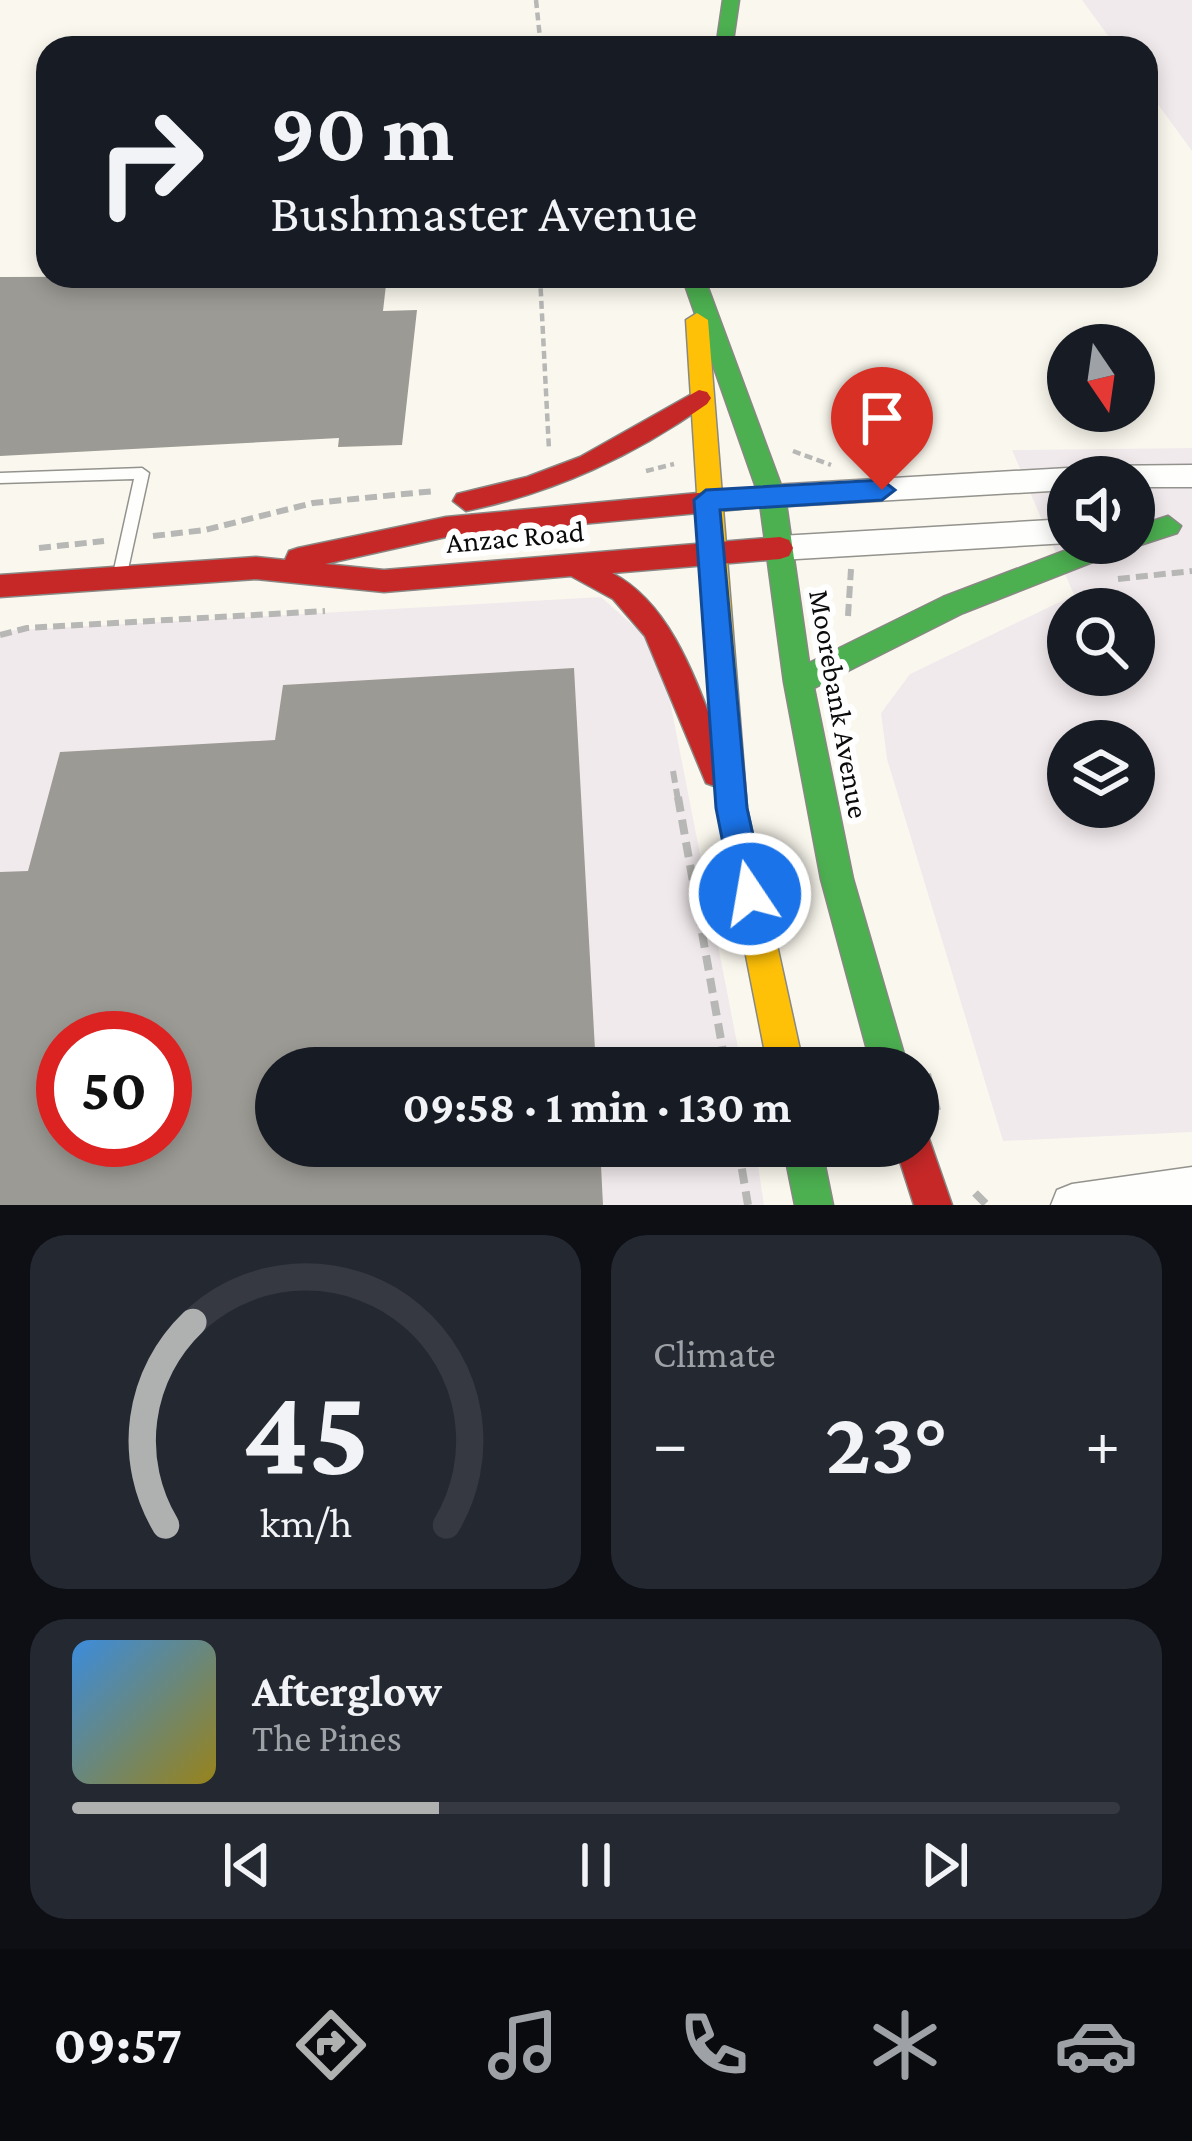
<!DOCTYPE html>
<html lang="en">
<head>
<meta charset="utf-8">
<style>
  body { margin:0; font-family:"Crimson Pro",serif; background:#242831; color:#f1f3f6; height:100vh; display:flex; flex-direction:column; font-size:45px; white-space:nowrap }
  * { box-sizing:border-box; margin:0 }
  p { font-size:39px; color:#9ea1a6 }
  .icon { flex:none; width:66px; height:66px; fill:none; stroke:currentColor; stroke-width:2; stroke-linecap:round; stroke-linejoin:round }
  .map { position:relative; height:1205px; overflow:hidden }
  .drawer { display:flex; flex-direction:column; gap:30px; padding:30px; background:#0d0f14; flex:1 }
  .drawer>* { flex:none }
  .banner { position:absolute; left:36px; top:36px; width:1122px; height:252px; border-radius:36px; box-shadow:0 6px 18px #0003; background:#171b24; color:#f1f3f6; overflow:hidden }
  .needle { width:78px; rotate:167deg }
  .buttons { position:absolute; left:1047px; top:324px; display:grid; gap:24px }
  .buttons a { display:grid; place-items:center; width:108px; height:108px; border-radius:50%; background:#171b24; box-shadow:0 6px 18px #0003; font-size:60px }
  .speed { position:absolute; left:36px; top:1011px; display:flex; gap:24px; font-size:60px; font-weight:700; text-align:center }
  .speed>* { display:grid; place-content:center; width:156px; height:156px; border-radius:50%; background:#171b24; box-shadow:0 6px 18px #0003; line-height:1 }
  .speed .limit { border:18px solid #d22; background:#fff; color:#111 }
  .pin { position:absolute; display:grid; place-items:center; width:102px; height:102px; color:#fff; margin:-123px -51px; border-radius:50% 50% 50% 0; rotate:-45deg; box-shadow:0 0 12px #0007 }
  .pin .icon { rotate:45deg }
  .me { position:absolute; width:132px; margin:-66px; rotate:348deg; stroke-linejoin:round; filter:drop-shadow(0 0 9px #0008) }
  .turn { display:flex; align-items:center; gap:42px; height:252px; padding:0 36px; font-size:54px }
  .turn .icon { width:156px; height:156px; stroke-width:2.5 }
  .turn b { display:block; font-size:84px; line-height:102px }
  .big { font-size:90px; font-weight:700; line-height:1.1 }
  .drawer .tile { flex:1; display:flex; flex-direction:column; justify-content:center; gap:18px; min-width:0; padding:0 42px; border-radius:36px; background:#242831 }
  .drawer .dial { align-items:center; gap:0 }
  .dial svg { height:312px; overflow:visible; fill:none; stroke:#363941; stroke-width:7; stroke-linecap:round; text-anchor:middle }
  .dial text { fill:#f1f3f6; stroke:none }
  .song { display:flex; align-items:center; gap:36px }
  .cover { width:144px; height:144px; border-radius:18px; background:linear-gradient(135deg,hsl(210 70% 55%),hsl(50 70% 35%)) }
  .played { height:12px; border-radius:6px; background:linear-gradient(90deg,#afb0b0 35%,#363941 35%) }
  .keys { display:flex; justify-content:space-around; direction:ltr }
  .heat { display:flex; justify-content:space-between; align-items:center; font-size:66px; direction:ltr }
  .drawer .tiles { flex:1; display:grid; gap:30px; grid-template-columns:1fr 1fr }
  .tile:last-child { grid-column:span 2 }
  .trip { position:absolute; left:255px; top:1047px; width:684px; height:120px; border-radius:60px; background:#171b24; box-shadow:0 6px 18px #0003; font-weight:700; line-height:120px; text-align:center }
  .menu { display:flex; height:192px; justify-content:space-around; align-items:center; background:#090b0e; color:#9ea1a6 }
  .menu .icon { width:84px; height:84px }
  .menu .selected { color:#afb0b0 }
  .menu b { font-size:54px; color:#f1f3f6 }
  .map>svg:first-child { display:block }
</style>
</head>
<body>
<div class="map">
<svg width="1192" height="1205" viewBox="0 0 1192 1205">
  <rect width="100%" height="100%" fill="#faf8ee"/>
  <g fill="#f1eaec" fill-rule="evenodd">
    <path d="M1082,0H1192V151L1146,88V48H1117Z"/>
    <path d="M1192,448V1132L1003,1141L887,759L881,713L910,674L1074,595L1012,450ZM1068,477H1134V543H1068ZM1068,609H1134V675H1068ZM1068,741H1134V807H1068Z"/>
    <path d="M601,597L646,637L670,701L742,1068H276V1146H755L764,1205H0V631ZM63,1038H165V1140H63Z"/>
  </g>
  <g fill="#9c9a94" fill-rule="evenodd">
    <path d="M387,276L383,311L417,310L402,445L338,447L339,438L0,456V277Z"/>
    <path d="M574,668L596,1068H276V1146H600L603,1205H0V872L28,871L60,752L275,740L283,685ZM63,1038H165V1140H63Z"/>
  </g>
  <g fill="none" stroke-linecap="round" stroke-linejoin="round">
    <g stroke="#93928d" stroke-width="3">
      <path id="lane" d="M142,468L149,473L127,574L125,578H115L113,574L134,479L0,483V473Z"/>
    </g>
    <g stroke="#93928d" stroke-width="3">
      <g id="street">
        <path d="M1192,465V487H1134V477H1068V490L772,507L758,496L772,485L1068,468L1080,477L1094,466Z"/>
        <path d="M1068,519V543L780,560L770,556L766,548L770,540L780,536Z"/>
        <path d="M1192,1167V1205H1051L1057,1190L1072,1184Z"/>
      </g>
    </g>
    <g stroke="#898884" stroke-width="3">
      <g id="fast">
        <path d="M723,0H739L732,48H716Z"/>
        <path d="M696,278L707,285L785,496L809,663L943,597L1085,543H1134V527L1168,516L1181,526L1177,533L1134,547L1126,545L1123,550L963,613L814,688L853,879L908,1068H872L821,879L784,682L759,496L685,285Z"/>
        <path d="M783,1146H821L833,1205H795Z"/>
      </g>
    </g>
    <g stroke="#898884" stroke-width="3">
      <path id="slow" d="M697,313L708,320L747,808L804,1068H768L717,808L686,320Z"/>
    </g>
    <g stroke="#898884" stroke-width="3">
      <g id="jam">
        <path d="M699,390L707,392L711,398L707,404C633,456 556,492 466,511L453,501L457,494L527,477L580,457Z"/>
        <path d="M772,486L785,496L772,506L446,537L325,564L384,570L780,537L789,540L793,548L789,556L780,559L612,573C681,609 703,706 732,773L728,783L717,787L706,783L645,636L613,599L571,576L384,592L256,579L0,597V575L256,557L285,560L289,551L298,548L446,517Z"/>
        <path d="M918,1129L927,1133L952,1205H914L895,1146H918Z"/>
      </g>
    </g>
    <g stroke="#b7b7b5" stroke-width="4.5" stroke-dasharray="8 4.5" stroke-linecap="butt">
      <path d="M536,0L541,48"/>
      <path d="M540,276L549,450"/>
      <path d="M793,451L831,465"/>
      <path d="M646,471L674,464"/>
    </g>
    <g stroke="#b7b7b5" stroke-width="6" stroke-dasharray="12 6" stroke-linecap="butt">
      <path d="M153,536L205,530L313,503L435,491"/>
      <path d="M39,548L104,541"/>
      <path d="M1118,579L1192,571"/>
      <path d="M848,616L851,569"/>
      <path d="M0,635L27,628L325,611"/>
      <path d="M673,771L678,800"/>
    </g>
    <g stroke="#b7b7b5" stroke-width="8" stroke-dasharray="15 8" stroke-linecap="butt">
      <path d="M678,797L726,1068"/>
      <path d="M927,1074L938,1114"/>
      <path d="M738,1146L748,1205"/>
      <path d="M975,1193L987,1205"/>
    </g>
    <use href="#lane" fill="#fefefc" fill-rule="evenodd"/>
    <use href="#street" fill="#fefefc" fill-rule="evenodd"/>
    <use href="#fast" fill="#4caf50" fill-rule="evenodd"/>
    <use href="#slow" fill="#ffc107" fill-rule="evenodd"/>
    <use href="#jam" fill="#c62828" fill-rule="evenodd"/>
  </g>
  <path fill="#1a73e8" stroke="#114b97" stroke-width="3" d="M882,480L895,490L882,500L720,510L747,808L766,894L761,906L750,911L738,906L733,894L716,808L694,500L706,490Z"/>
  <g text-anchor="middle" stroke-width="12" stroke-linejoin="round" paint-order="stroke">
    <g font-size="30" fill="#0b0b0b" stroke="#fff">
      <text transform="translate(515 537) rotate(-5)" y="10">Anzac Road</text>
      <text transform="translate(839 704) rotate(80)" y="10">Moorebank Avenue</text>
    </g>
  </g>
</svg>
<div class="buttons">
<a><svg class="needle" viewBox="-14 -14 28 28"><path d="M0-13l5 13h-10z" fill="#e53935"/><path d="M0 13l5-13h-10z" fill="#9ea1a6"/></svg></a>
<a><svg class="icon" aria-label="sound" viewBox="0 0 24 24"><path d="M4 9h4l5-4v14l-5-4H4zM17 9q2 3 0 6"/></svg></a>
<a><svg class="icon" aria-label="search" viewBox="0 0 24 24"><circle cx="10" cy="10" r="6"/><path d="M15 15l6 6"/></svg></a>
<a><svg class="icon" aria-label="layers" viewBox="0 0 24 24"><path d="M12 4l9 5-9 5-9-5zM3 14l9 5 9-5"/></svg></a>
</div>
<div class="speed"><div class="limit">50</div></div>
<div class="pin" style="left:882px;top:490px;background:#d93025"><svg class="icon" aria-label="arrive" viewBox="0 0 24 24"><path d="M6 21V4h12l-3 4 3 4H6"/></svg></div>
<svg class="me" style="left:750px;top:894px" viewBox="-20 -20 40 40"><circle r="17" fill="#1a73e8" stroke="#fff" stroke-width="3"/><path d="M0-11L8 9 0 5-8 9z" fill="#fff"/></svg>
<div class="trip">09:58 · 1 min · 130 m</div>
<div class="banner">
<div class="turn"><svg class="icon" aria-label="right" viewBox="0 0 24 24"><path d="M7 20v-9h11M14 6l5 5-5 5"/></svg><div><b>90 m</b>Bushmaster Avenue</div></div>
</div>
</div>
<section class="drawer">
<div class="tiles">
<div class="tile dial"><svg viewBox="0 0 100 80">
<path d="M14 69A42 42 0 1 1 86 69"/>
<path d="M14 69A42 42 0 0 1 21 17" stroke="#afb0b0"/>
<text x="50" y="56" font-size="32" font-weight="700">45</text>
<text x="50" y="72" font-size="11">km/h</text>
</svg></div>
<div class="tile"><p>Climate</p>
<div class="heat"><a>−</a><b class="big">23°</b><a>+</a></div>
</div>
<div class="tile">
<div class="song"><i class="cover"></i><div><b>Afterglow</b><p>The Pines</p></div></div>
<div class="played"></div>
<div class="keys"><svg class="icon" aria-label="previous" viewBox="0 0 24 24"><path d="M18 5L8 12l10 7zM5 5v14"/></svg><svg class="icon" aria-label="pause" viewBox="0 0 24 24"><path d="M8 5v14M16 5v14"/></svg><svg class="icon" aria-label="next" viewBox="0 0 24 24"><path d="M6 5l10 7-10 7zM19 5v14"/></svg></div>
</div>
</div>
</section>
<nav class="menu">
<b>09:57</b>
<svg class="icon selected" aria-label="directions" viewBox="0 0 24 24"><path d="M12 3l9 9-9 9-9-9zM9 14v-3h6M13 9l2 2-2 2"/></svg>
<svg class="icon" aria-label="music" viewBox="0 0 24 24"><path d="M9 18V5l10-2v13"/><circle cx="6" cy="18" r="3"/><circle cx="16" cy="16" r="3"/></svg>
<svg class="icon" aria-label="phone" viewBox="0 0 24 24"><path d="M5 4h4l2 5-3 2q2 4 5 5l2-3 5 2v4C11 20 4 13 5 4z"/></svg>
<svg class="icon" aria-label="climate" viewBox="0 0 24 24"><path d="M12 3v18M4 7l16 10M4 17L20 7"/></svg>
<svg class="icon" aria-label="car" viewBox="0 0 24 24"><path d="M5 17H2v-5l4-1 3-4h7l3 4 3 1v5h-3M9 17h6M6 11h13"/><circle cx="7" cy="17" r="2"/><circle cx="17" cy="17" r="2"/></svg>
</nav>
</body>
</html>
